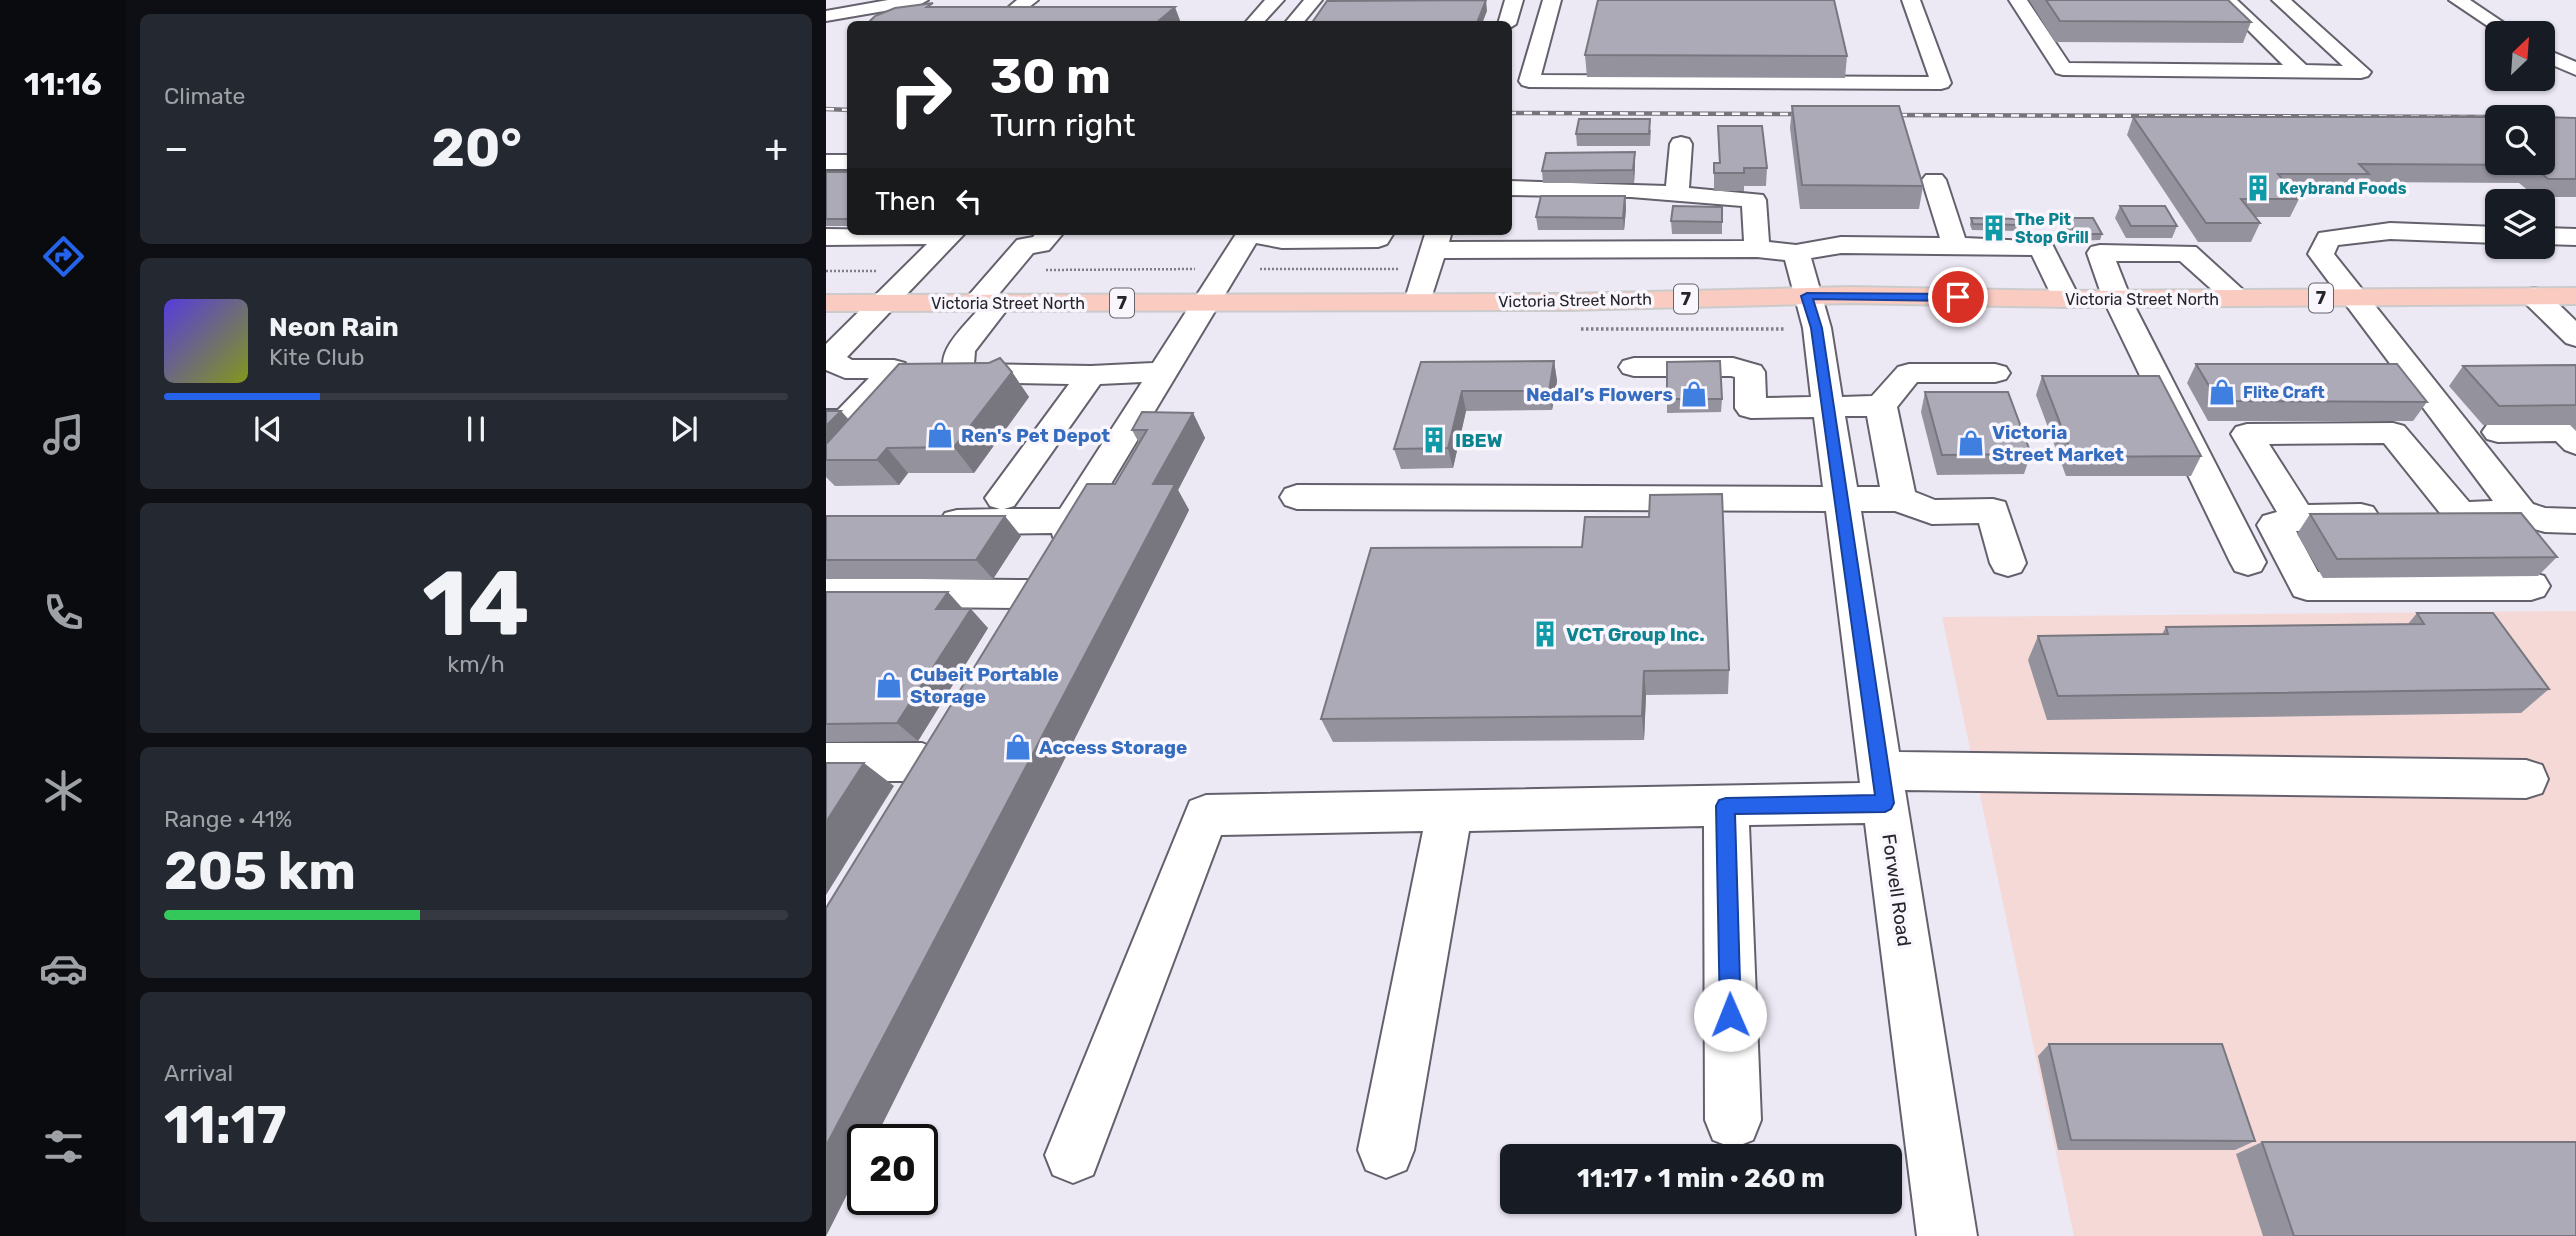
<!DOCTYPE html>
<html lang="en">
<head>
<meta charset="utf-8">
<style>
  body { margin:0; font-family:Rubik,sans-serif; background:#242831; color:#f1f3f6; height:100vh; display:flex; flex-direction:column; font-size:26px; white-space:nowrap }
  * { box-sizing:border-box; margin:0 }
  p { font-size:23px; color:#9ea1a6 }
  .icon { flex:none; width:38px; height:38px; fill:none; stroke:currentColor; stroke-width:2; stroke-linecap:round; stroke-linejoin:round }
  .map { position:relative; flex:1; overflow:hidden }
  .panel { display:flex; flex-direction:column; gap:14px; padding:14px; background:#0d0f14; width:700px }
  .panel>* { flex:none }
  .guide { position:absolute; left:21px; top:21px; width:665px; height:214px; border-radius:10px; box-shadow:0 2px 5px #0004; background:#202124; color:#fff; overflow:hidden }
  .needle { width:46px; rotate:25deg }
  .buttons { position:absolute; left:1659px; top:21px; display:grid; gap:14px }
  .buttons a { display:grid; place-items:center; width:70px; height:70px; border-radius:10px; background:#171b24; box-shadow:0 2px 5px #0004; font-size:35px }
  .speed { position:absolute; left:21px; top:1124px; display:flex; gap:14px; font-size:35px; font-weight:700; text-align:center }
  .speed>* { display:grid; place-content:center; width:91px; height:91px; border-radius:50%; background:#171b24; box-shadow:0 2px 5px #0004; line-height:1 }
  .speed .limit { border:4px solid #111; border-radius:10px; background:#fff; color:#111 }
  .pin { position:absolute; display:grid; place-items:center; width:60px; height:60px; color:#fff; margin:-30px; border:4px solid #fff; border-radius:50%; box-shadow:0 2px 7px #0007 }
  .me { position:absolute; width:77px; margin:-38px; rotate:359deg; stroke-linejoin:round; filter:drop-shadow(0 0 5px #0008) }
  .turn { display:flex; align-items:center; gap:24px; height:147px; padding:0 28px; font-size:32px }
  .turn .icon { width:91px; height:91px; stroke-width:2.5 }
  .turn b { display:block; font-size:49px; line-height:60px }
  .then { display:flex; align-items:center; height:66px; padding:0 28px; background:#0003; gap:14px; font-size:26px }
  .big { font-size:52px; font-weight:700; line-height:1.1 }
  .panel .tile { flex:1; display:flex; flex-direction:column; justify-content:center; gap:10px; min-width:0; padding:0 24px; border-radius:10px; background:#242831 }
  .panel .dial { align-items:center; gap:0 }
  .dial b { font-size:91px; line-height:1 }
  .song { display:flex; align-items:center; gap:21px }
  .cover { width:84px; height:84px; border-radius:10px; background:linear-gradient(135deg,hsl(250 70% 55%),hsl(70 70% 35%)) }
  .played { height:7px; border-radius:4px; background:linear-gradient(90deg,#2563eb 25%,#363941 25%) }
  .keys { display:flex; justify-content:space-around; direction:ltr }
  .heat { display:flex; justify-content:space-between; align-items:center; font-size:38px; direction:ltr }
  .charge { height:10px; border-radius:5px; background:linear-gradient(90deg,#34c759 41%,#363941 0) }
  .trip { position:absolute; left:674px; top:1144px; width:402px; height:70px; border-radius:10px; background:#171b24; box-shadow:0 2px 5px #0004; font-weight:700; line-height:70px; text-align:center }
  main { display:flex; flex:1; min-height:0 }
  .dock { display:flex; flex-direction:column; width:126px; justify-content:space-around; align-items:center; background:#090b0e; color:#9ea1a6 }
  .dock .icon { width:49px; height:49px }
  .dock .active { color:#2563eb }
  .dock b { font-size:32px; color:#f1f3f6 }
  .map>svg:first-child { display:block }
</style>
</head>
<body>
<main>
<nav class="dock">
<b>11:16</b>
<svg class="icon active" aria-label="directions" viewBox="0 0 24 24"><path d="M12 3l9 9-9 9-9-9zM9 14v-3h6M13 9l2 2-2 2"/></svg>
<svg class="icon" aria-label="music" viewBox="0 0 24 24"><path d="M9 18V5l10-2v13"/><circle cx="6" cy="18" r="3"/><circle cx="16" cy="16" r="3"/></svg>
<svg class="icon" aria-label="phone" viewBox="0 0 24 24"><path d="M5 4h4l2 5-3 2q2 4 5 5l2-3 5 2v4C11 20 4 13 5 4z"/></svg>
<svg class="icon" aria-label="climate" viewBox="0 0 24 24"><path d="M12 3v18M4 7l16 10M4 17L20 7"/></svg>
<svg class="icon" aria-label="car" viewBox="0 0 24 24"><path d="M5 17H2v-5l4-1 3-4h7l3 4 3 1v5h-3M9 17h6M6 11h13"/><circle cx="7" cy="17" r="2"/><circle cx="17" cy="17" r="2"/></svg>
<svg class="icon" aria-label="filters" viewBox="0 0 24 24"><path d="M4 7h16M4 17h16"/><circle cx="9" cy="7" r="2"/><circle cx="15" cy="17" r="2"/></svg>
</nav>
<section class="panel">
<div class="tile"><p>Climate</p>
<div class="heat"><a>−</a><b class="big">20°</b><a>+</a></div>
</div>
<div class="tile">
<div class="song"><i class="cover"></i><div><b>Neon Rain</b><p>Kite Club</p></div></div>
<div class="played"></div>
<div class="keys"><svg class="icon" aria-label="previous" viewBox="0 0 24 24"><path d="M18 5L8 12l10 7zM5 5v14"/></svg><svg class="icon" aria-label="pause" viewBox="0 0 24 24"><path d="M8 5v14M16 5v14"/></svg><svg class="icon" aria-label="next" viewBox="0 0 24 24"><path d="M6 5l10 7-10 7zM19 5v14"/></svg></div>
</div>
<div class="tile dial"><b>14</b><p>km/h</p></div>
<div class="tile"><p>Range · 41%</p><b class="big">205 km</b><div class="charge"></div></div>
<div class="tile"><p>Arrival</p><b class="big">11:17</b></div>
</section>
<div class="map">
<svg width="1750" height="1236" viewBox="0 0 1750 1236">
  <rect width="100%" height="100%" fill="#ece8f4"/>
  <path fill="#f4d9d6" d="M1750,611V1236H1248L1116,617Z"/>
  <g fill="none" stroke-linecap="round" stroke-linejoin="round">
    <g stroke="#65616c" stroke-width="4">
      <g id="minor">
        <path d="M62,0H102L93,5L0,21V11Z"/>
        <path d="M191,0H212L193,15H181L178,11Z"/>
        <path d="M439,0H458L436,24H418Z"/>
        <path d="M478,0H496L476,24H458Z"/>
        <path d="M679,0H697L690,24L682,29V24H672Z"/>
        <path d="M717,0H735L715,75L1103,77L1076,0H1094L1125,83L1122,87L1115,89L703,87L696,85L693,81Z"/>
        <path d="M1183,0H1201L1243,63L1457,65L1392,0H1411L1480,65L1517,66L1446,0H1465L1545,72L1542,76L1535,78L1237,75L1230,73Z"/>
        <path d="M1623,0H1644L1693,33H1672Z"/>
        <path d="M1717,48L1750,62V75L1717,61Z"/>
        <path d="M855,137L863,139L866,144L863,188L937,195L940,200L943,242L970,245L1015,237L1114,238L1096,180L1100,175H1116L1120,180L1139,238L1225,242L1254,299L1250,305L1240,307L1230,305L1206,255L1015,253L985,258L1005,328L1016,397L1046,396L1072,367L1083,364H1169L1180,367L1184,373L1180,379L1169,382H1091L1071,407L1089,492L1109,500L1167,499L1179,502L1200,563L1195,572L1182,576L1169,572L1164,563L1153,523L1106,524L1069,511H1035L1073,752L1700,760L1716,765L1722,779L1716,793L1700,798L1079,790L1151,1236H1091L1039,823L923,825L935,1120L927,1140L907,1148L887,1140L879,1120L878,826L643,831L588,1150L580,1170L560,1178L540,1170L532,1150L597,831L395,835L267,1175L247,1183L227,1175L219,1155L364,801L380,795L1034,783L1000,511L471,509L459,505L454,497L459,489L471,485L997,487L988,417L925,418L914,415L909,408V377L905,376H808L797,373L793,367L797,361L808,358H907L935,366L939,372L940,398L985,397L977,328L959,260L931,257L618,258L602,308L592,310L582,308L578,302L600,231H626L623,242L918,241L916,206L805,197L682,195V181L840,186L844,144L847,139ZM1019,416H1041L1054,487H1031Z"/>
        <rect x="0" y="155" width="24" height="14"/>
        <path d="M1564,223L1671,227V243L1564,239L1512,245L1508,254L1707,504L1719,508L1750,509V533L1719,532L1695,525L1634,526L1622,523L1558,443L1443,444L1482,505L1535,504L1547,507L1553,516L1547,525L1535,528L1470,531L1492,572H1705L1718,576L1724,586L1718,596L1705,600H1481L1468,596L1431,525L1437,516L1451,512L1405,434L1410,427L1421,424L1567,423L1578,426L1643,502L1667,501L1482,254L1493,233Z"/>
        <path d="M1717,228L1750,229V245L1717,244Z"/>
        <path d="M0,229L141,231L21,357L26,360H68L79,363L83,369L31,427L0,430V410H12L43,378H19L0,370V344L101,244L0,245Z"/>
        <path d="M212,231H239L223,250L207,253L172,295L182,297L186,303L149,351L148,364L265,366L327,363L410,234L408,231H569L561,244L552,247L456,248L430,243L253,537L240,540L227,537L226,533L131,534L119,531L113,522L119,513L131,510L174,509L164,506L159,498L243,384L133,382L122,379C105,355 136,329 151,311L140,309L136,303L191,240L207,237ZM316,382L234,509H178L188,506L274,384Z"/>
        <path d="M1274,245L1370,247L1426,298L1422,304L1412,306L1402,304L1354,261H1290L1305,299L1440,562L1435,571L1422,575L1409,571L1404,562L1277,299L1261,253L1265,247Z"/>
        <path d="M1708,288L1718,290L1750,321V346L1740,343L1698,302L1694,296L1698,290Z"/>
        <path d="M1738,421L1750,424V454L1739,450L1730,441L1672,442L1661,439L1656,432L1661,425L1672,422Z"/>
        <path d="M0,578L201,580L214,584L220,594L214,604L201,608L0,606Z"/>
        <path d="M0,743H96L111,749L118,762L111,775L96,781H0Z"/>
      </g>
    </g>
    <g stroke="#cbcbcc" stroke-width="4">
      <path id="major" d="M1024,287L1240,291L1750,288V304L1240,307L1024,303L739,310L0,311V295L739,294Z"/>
    </g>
    <g stroke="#807e86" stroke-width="2.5" stroke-dasharray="2 2" stroke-linecap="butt">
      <path d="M434,269H572"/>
      <path d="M220,270L369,269"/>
      <path d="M0,271H51"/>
    </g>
    <path stroke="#807e86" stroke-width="3.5" stroke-dasharray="2.5 2.5" stroke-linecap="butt" d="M755,329H960"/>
    <use href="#minor" fill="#fff" fill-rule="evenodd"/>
    <use href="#major" fill="#facbc1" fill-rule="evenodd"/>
    <g stroke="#77747c" stroke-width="4.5">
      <g id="rail">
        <path d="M0,109L24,110"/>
        <path d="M682,113L983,114"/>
        <path d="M1057,115L1671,117"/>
      </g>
    </g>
    <use href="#rail" stroke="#f9f6fe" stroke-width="2.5" stroke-dasharray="8" stroke-linecap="butt"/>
  </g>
  <g fill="#94929d">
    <path d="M1203,0H1402L1425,22L1417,43L1229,42Z"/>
    <path d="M759,55L1021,56L1019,78L761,77Z"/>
    <path d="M966,106L1097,186L1093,209H974L964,128Z"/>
    <path d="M1307,117L1750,118V197H1710L1693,183L1538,182L1533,193L1468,192L1473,199L1464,217H1429L1434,223L1425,242H1372L1301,135Z"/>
    <path d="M892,126L941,168L940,186H918V191H888V163H893Z"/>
    <path d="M825,130L824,146H751L750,134Z"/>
    <path d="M809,152V165L808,183H717L716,171Z"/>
    <rect x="0" y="172" width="24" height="54"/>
    <path d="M799,196L800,209L798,230H712L710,217Z"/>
    <path d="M1294,206L1351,226L1346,238H1300L1289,218Z"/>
    <path d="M896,207V234H846L845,221Z"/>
    <path d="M1145,218L1194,225L1192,231L1146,230L1144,225Z"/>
    <path d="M1240,218L1276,234L1274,240L1248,241L1238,225Z"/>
    <path d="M156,231H205L202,235H158Z"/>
    <path d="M728,361L731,381L726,410L640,411L627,468L575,469L568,449L595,362Z"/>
    <path d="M1370,364L1601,402L1587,421H1382L1361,383Z"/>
    <path d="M1750,365V431L1744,425H1657L1623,386L1637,366Z"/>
    <path d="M186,372L203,397L148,473H82L73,485L9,486L0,477V411H15L22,419Z"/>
    <path d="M1216,376L1375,456L1365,476H1240L1210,395Z"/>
    <path d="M1099,392L1205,454L1198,474L1111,475L1095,412Z"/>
    <path d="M841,399H896L895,412L841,413Z"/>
    <path d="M367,413L379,438L352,490L363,510L0,1236L289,484L313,443L306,430Z"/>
    <path d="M1484,514L1731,557L1712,576L1497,578L1471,534Z"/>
    <path d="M0,516L195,536L167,579H0Z"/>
    <path d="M823,517L903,670L902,694L820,695L818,740L507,742L495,719L756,547Z"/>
    <path d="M0,592L137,609L162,628L92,741L0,742Z"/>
    <path d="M1591,613L1723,689L1695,713L1221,720L1202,660L1212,636L1336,634L1340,627L1582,624Z"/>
    <path d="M1223,1044L1429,1141L1409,1150H1232L1212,1056Z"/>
    <path d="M1436,1142L1750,1236H1437L1410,1154Z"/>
  </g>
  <g fill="#78777f">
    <path d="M660,0L661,11L656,24L651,23Z"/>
    <path d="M349,7L355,23L353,24H329Z"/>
    <path d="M809,152V165L808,183L807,170Z"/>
    <path d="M799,196L800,209L798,230L797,218Z"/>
    <path d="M728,361L731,381L726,410L723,391Z"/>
    <path d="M186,372L203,397L148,473L128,447Z"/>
    <path d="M636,391L640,411L627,468L622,448Z"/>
    <path d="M15,411L32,430L0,451V426Z"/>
    <path d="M367,413L379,438L352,490L363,510L49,1139H37V1163L0,1236V1146L327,484Z"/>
    <path d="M61,448L82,473L73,485L51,460Z"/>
    <path d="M179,516L195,536L167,579L150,560Z"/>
    <path d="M122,592L139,611L110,609Z"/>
    <path d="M145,609L162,628L92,741L71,723Z"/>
    <path d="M818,671L820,695L818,740L816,716Z"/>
    <path d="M38,763L68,786L0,895V822Z"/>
  </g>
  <g fill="#acaab6" stroke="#78777f" stroke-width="2">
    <path d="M660,0L651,23H672L671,24H465H485L501,1Z"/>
    <path d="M772,0H1008L1021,56L759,55Z"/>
    <path d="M1220,0H1402L1425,22L1234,21Z"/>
    <path d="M107,3L101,7H349L329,24H46L44,21L49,16L69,8Z"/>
    <path d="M966,106H1073L1097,186L976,185Z"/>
    <path d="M1307,117H1671V163H1717V117L1750,118V179H1722L1705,165L1533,164L1543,174H1452L1473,199H1415L1434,223H1380Z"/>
    <path d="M753,119H824L823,134H750Z"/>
    <path d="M892,126H936L941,168H918V173H888V163H894Z"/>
    <path d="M809,152L807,170L716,171L720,153Z"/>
    <rect x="0" y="172" width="24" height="47"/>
    <path d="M715,196H799L797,218L710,217Z"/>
    <path d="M847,206L896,207V222L845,221Z"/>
    <path d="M1294,206H1339L1351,226H1305Z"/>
    <path d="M1145,218L1192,219L1194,225L1147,224Z"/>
    <path d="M1240,218H1267L1276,234H1250Z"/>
    <path d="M174,358L186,372L128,447L61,448L51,460H0V444L73,364L163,363Z"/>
    <path d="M728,361L723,391H636L622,448L568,449L595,362Z"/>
    <path d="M894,361L896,399H841V362Z"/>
    <path d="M1370,364H1571L1601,402L1392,401Z"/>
    <path d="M1750,365V405L1673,406L1637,366Z"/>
    <path d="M1216,376H1333L1375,456L1247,457Z"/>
    <path d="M1099,392H1182L1205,454L1116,455Z"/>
    <path d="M0,411H15L0,426Z"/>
    <path d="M316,412L367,413L327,484H349L0,1146V908L261,484H289L321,430H306Z"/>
    <path d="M896,494L903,670L818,671L816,716L495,719L545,548L756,547L759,517H823L824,495Z"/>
    <path d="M1695,513L1731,557L1511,559L1484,514Z"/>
    <path d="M0,516H179L150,560H0Z"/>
    <path d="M0,592H122L110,609H145L71,723L0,724Z"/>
    <path d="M1591,613H1667L1723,689L1232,696L1212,636L1342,634L1340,627L1598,624Z"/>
    <path d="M0,763H38L0,822Z"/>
    <path d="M1223,1044H1396L1429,1141L1245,1140Z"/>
    <path d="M1436,1142H1750V1236H1468Z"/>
  </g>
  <path fill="#2563eb" stroke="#184099" stroke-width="2" d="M981,293L1132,294L1138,297L1132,301L987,299L996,328L1068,803L1065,809L1059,812L909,814L915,1015L912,1023L904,1026L897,1023L894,1015L890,806L893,800L900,798L1049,795L985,328L975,296Z"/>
  <defs>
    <g id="building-bare" transform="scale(2.1)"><path d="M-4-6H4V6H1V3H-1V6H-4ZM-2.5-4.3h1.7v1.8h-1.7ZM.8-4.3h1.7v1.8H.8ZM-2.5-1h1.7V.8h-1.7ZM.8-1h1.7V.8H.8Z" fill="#0f9aa8" stroke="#f9f6fe" stroke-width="2.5" paint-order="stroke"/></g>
    <g id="shop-bare" transform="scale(2.1)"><path d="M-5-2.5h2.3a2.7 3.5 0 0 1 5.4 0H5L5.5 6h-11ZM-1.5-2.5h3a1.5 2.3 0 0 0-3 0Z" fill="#3f7fe0" stroke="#f9f6fe" stroke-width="2.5" paint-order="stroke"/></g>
  </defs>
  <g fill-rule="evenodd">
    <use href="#building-bare" x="1432" y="188"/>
    <use href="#building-bare" x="1168" y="228"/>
    <use href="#shop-bare" x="1396" y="392"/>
    <use href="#shop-bare" x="868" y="394"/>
    <use href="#shop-bare" x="114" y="435"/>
    <use href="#building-bare" x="608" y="440"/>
    <use href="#shop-bare" x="1145" y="443"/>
    <use href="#building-bare" x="719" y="634"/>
    <use href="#shop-bare" x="63" y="685"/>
    <use href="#shop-bare" x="192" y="747"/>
  </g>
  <g text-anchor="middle" stroke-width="7" stroke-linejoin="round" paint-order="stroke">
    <g font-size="16" font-weight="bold" fill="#0d838f" stroke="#f9f6fe" text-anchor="start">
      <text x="1453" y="194">Keybrand Foods</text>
      <text x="1189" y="225">The Pit<tspan x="1189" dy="18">Stop Grill</tspan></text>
    </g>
    <g font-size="16" fill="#262529" stroke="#f9f6fe">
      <text x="1316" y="305">Victoria Street North</text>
      <text transform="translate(749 300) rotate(-1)" y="6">Victoria Street North</text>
      <text x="182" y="309">Victoria Street North</text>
    </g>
    <g font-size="16" font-weight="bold" fill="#366cbe" stroke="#f9f6fe" text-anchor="start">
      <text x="1417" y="398">Flite Craft</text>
    </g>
    <g fill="#f9f6fe" stroke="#656469" stroke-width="2">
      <rect x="1483" y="283.5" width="24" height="29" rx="5"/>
      <rect x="848" y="284.5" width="24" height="29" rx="5"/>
      <rect x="284" y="288.5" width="24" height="29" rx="5"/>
    </g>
    <g font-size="18" font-weight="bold" fill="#262529">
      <text x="1495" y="304">7</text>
      <text x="860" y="305">7</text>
      <text x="296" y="309">7</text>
    </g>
    <g font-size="19" font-weight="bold" fill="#366cbe" stroke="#f9f6fe" text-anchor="start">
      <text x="847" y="401" text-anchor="end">Nedal’s Flowers</text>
      <text x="1166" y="439">Victoria<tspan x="1166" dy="22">Street Market</tspan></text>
      <text x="135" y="442">Ren's Pet Depot</text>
      <text x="84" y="681">Cubeit Portable<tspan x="84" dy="22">Storage</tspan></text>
      <text x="213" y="754">Access Storage</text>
    </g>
    <g font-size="19" font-weight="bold" fill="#0d838f" stroke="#f9f6fe" text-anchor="start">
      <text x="629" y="447">IBEW</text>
      <text x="740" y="641">VCT Group Inc.</text>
    </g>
    <g font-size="19" fill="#262529" stroke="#f9f6fe">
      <text transform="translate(1071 890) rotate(82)" y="7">Forwell Road</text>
    </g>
  </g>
</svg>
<div class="buttons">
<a><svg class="needle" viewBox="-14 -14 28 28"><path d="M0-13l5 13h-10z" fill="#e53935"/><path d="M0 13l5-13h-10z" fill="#9ea1a6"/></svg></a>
<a><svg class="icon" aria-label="search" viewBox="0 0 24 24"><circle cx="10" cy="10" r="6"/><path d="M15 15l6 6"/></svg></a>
<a><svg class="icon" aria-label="layers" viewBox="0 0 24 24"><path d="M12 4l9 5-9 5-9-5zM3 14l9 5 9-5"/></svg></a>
</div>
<div class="speed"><div class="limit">20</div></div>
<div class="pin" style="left:1132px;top:297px;background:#d93025"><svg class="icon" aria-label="arrive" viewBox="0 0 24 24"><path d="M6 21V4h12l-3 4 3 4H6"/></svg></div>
<svg class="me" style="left:904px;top:1015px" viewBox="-20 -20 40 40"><circle r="19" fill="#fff"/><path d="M0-13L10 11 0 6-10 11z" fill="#2563eb"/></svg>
<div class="trip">11:17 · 1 min · 260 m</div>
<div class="guide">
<div class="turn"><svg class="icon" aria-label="right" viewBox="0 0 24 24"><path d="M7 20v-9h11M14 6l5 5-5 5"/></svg><div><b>30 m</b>Turn right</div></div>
<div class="then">Then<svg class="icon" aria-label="left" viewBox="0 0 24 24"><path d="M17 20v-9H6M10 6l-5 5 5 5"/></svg></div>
</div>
</div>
</main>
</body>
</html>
